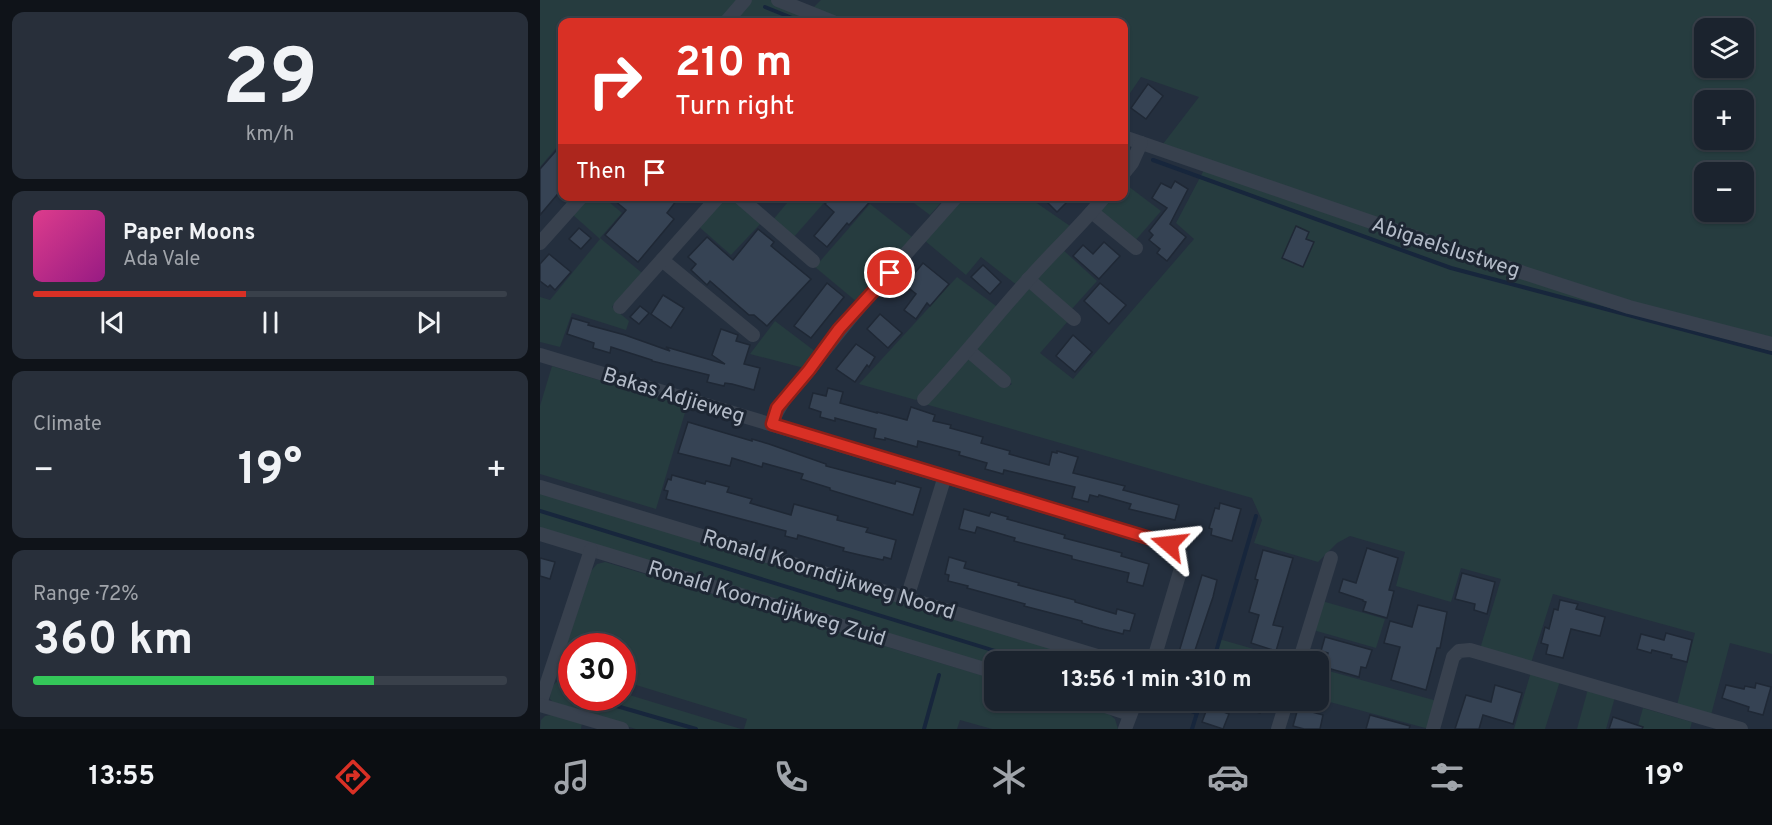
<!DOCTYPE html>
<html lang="en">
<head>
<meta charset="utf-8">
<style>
  body { margin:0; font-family:Overpass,sans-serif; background:#282f3a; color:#f1f3f6; height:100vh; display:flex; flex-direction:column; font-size:22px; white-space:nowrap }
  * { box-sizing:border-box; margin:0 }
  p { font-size:20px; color:#a0a4aa }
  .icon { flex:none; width:33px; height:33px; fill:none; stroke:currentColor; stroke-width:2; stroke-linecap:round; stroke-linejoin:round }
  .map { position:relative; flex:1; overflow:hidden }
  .details { display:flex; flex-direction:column; gap:12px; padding:12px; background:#0f1319; width:540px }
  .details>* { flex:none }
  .top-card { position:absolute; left:18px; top:18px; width:570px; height:183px; border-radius:12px; box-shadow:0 2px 4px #0004,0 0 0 2px #39404a; background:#d93025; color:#fff; overflow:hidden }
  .tools { position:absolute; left:1154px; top:18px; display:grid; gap:12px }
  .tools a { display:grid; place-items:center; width:60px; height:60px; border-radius:12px; background:#1b232e; box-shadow:0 2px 4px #0004,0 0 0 2px #39404a; font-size:30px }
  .speed { position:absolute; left:18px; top:633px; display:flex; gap:12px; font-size:30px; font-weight:700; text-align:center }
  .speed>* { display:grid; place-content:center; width:78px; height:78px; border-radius:50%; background:#1b232e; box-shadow:0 2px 4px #0004,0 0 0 2px #39404a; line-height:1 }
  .speed .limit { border:9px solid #d22; background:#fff; color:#111 }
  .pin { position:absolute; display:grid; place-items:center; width:51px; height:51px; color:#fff; margin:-26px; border:3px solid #fff; border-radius:50%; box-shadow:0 2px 6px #0007 }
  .me { position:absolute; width:66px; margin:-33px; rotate:287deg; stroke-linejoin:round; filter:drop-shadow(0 0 4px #0008) }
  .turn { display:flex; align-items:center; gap:21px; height:126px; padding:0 18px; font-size:27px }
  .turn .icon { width:78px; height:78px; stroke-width:2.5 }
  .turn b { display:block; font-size:42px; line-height:51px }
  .then { display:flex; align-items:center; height:57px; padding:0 18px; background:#0003; gap:12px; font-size:22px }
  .big { font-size:45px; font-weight:700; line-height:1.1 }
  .details .tile { flex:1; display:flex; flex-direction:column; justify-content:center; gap:9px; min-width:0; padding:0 21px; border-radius:12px; background:#282f3a }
  .details .dial { align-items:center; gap:0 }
  .dial b { font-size:78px; line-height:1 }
  .song { display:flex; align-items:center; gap:18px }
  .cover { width:72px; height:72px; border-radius:9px; background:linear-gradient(135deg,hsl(330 70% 55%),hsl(310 70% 35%)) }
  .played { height:6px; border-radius:3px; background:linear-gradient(90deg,#d93025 45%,#39404a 45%) }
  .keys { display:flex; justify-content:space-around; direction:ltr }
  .heat { display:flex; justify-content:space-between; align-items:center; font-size:33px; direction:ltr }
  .charge { height:9px; border-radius:4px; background:linear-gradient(90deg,#34c759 72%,#39404a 0) }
  .trip { position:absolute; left:444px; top:651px; width:345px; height:60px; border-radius:12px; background:#1b232e; box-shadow:0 2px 4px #0004,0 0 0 2px #39404a; font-weight:700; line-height:60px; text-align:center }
  .tabs { display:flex; height:96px; justify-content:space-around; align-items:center; background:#0b0e12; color:#a0a4aa }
  .tabs .icon { width:42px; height:42px }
  .tabs .current { color:#d93025 }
  .tabs b { font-size:27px; color:#f1f3f6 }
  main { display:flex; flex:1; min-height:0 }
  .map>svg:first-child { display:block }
</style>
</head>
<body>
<main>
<section class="details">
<div class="tile dial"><b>29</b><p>km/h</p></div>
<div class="tile">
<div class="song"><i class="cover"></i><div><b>Paper Moons</b><p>Ada Vale</p></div></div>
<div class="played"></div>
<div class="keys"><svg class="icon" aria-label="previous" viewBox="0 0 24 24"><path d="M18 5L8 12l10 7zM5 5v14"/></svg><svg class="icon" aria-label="pause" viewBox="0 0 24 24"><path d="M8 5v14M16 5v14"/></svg><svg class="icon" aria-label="next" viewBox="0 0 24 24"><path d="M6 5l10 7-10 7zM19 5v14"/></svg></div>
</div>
<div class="tile"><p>Climate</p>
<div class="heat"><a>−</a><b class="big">19°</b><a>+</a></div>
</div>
<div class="tile"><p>Range · 72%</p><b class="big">360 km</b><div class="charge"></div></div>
</section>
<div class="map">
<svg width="1232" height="729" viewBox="0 0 1232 729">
  <rect width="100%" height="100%" fill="#242f3e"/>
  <g fill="#263c3f" fill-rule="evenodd">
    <path d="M0,0H200L181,22H22V141L0,167Z"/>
    <path d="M212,0H230L284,22H192Z"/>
    <path d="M281,0H1232V340L1089,302L921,248L623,144L659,97L601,77L584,102V22H307L273,8ZM1164,28H1203V68H1164ZM1164,100H1203V140H1164ZM1164,172H1203V212H1164Z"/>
    <path d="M665,168L1232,347V654L1190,643L1171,715L1137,705L1155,633L1013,594L991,663L940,649L961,579L921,568L911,602L856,586L865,552L810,536L797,543L778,562L714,543L722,520L712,498L385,404L429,356L467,387L472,384L435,350L488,285L529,320L500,353L533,379L654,239L636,223Z"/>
    <path d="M584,183L621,211L594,242L559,211L570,197L584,196Z"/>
    <path d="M47,197H63L82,213L60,238L102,273L72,307L89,321L86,330L32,313L20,347L0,342V297L10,300L60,239L32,214Z"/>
    <path d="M184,197H192L222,222L191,255L157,225Z"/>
    <path d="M252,197H289L253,238L232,221Z"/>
    <path d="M366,197H406L390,215Z"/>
    <path d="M422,197H488L533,228L478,286L441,257L426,275L384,240Z"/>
    <path d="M330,204L372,237L317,302L275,267Z"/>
    <path d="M522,249L557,281L530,311L492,279Z"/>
    <path d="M417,277L460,309L427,348L376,400L319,384Z"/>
    <path d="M235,321L276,352L264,368L210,354Z"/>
    <path d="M12,366L147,406L116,509L0,474V406Z"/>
    <path d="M0,493L559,661L454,662V666L0,529Z"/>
    <path d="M65,562L454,679V700L524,701L569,714L575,719L578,729H452L420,720L417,729H204L207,719L83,681L82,646H32L31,665L24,659V652L51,571L57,564Z"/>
    <path d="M782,601L845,619L836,648L773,630Z"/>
    <path d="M679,639L755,661L673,662Z"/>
    <path d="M778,668L897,701L889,729L779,699Z"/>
    <path d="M991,672L1020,681L1005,729H974Z"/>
    <path d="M28,678H31L32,698H82L83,693L201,729H96L16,705L10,699C11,686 14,680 28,678Z"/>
    <path d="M1048,689L1075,697L1066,729H1037Z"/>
    <path d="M1103,708L1152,722L1150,729H1097Z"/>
    <path d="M11,715L42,723L41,729H0L1,720L5,716Z"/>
  </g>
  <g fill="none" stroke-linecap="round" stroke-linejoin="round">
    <g stroke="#17263c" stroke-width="4">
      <path d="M225,7L262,22"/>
      <path d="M584,150L593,153"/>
      <path d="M613,160L911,268L1232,353"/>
      <path d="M0,511L491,662"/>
      <path d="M673,662L716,516"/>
      <path d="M28,691L32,692"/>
      <path d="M49,698L156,729"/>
      <path d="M620,700L657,713"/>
      <path d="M384,729L399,675"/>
      <path d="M652,729L661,700"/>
    </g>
  </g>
  <g fill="#364354" stroke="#1f2835" stroke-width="1.5">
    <path d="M608,84L623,96L606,119L591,108Z"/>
    <path d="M22,144V189L0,215V169Z"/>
    <path d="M635,181L648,189L630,224L646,237L627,261L617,253L620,249L609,240L613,235L609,231L627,208L612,198L621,183L631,188Z"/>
    <path d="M69,196H140L127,213L134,219L98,262L65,235L86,210Z"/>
    <path d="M292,196H335L309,225L307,223L287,247L274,236L294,212L285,204Z"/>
    <path d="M501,196H519L526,203L517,212Z"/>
    <path d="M756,226L769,232L766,239L774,242L763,267L742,258Z"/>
    <path d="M39,228L51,238L41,249L29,239Z"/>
    <path d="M218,229L234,242L231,246L271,279L227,326L214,315H209L170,281L167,285L151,270L156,264L148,257L167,237L193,260Z"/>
    <path d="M564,242L580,256L559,279L533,256L543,245L553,254Z"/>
    <path d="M9,254L31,272L15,290L10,285L8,287L0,281V264Z"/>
    <path d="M383,263L409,284L390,306L387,303L376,319L364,310L376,294L365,285Z"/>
    <path d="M443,265L461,282L450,294L431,277Z"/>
    <path d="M287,283L304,297L271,338L254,326Z"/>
    <path d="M560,283L586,305L569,324L544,301Z"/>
    <path d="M123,295L144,308L131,328L111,314Z"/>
    <path d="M100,306L109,313L99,324L90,317Z"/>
    <path d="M340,314L362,333L348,348L327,329Z"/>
    <path d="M32,318L49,323L48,325L85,335L130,351L126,347L185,364L172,355L181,329L198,335L196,341L210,345L204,364L220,368L214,390L192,384L185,383L184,386L167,382L169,375L112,361V360L71,347L70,353L53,348L54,343L27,334Z"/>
    <path d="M533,335L552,352L535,372L516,356Z"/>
    <path d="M316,344L335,357L329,367L327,365L315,382L296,369Z"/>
    <path d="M288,388L303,392L300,403L337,413V412L367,420L371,407L395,415L393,421L411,425L410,428L443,437L441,443L470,451L469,454L509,465L512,452L517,453V451L538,457L533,473L585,486L583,490L639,505L635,520L589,509L591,504L559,495L558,497L550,495L548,502L532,498L535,487L464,470L463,474L445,469L447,463L419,455L420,452L378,441L377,447L345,438V440L334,438L336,429L295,418V421L280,417L281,412L269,408L273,393L286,396Z"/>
    <path d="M148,422L212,441V439L229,444L286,464V466L355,484L356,481L381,488L373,515L290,490V488L261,479L263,474L223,463L222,467L192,458L190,466L138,453Z"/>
    <path d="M132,475L165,484L166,481L189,487L187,492L212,499L210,503L251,515L254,504L298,516L297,520L328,528L326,532L356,540L351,559L344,557L343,560L320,555L303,551L304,548L258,535L257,539L245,536L246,531L126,499L128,491L124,490L128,479L131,480Z"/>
    <path d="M680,503L701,509L692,541L671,535L672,529L669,528L675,508L679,509Z"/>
    <path d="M424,509L449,516L451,512L468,517L467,519L525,535L524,538L582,553L581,556L609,564L603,586L587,582L589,573L532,559V556L474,541L475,538L437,527L435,533L419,529Z"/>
    <path d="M827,548L858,558L849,590L854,591L847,618L823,611L826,602L823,601V600L799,592L803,579L816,583Z"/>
    <path d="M723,550L753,558L733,625L743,627L736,651L711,643L719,615L709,612L718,580L715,579Z"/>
    <path d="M409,557L426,562L424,568L479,583L478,585L535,600V602L576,614L577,609L595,614L590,631L584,630L583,634L559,628L542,623V621L484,606L485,604L427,588L428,586L408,581L409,575L405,574Z"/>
    <path d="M0,558L15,562L10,579L0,576Z"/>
    <path d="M922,573L955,582L947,614L934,610L935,604L915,599Z"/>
    <path d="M662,575L677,580L673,597L651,662H636Z"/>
    <path d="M1020,600L1038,604L1036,609L1065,617L1060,636L1031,629L1023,658L1006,654L1008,645L1001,643L1005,627L1009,629L1014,609L1018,610Z"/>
    <path d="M878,605L907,612L900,648H897L886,690L851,680L860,647L844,643L850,621L872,627Z"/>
    <path d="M1126,633L1152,640L1147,662L1131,658L1132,655L1112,650L1111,653L1097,649L1101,634L1124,640Z"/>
    <path d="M785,637L832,650L826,668L821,667L819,677L784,667L788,653L781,651Z"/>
    <path d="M1216,683L1231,687L1223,715L1208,711L1209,707L1182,698L1186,685L1204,689L1205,686L1215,688Z"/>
    <path d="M955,685L982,693L973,724L943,715L939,729H915L926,695L951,702Z"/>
    <path d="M689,700H723L720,713L688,703Z"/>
    <path d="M668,706L689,714L683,729L662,722Z"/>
    <path d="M758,708L783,715L780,729H764L753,726Z"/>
    <path d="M830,715L870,726L869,729H826Z"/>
    <path d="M1073,717L1103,727L1102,729H1069Z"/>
  </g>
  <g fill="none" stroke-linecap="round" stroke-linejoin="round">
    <g stroke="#38414e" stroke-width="14">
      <path d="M238,0L293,22"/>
      <path d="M186,22L205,0"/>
      <path d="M584,137L913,250L1089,307L1232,344"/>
      <path d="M584,173L592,163L601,143"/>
      <path d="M198,196L273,261"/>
      <path d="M552,212L596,248"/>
      <path d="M0,243L42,196"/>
      <path d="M122,260L213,335"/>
      <path d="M488,279L534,319"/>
      <path d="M80,307L179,196"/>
      <path d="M429,351L464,381"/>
      <path d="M0,355L629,544L641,554L642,565L613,662"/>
      <path d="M384,399C420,361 452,320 487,281C512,252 541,226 565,196"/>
      <path d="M232,424C240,399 256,388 271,368C316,308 367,253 417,196"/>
      <path d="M0,487L577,662"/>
      <path d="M0,534L454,672"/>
      <path d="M367,598L405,476"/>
      <path d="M759,662L791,558"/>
      <path d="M547,700L590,714"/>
      <path d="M0,704L51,550"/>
      <path d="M0,705L82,729"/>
      <path d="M585,729L596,700"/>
      <path d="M738,729L747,700"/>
      <path d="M893,729L913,657L919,651L930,650L1201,729"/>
    </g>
  </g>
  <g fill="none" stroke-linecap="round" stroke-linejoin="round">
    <g stroke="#8d1f18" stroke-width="15">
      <path id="route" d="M350,273L299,329L269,370L237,408L232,424L629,544"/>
    </g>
    <use href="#route" stroke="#d93025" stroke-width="10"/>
  </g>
  <g text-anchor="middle" stroke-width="6" stroke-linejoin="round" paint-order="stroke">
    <g font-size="21" fill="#b4bcc9" stroke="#1d2633">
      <text transform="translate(906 247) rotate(18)" y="7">Abigaelslustweg</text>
      <text transform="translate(134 395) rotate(17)" y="7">Bakas Adjieweg</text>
      <text transform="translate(289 574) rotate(17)" y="7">Ronald Koorndijkweg Noord</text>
      <text transform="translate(227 603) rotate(17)" y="7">Ronald Koorndijkweg Zuid</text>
    </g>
  </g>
</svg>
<div class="tools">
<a><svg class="icon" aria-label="layers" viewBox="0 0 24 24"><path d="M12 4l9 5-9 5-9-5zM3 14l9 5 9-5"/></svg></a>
<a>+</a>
<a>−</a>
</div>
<div class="speed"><div class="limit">30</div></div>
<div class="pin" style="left:350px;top:273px;background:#d93025"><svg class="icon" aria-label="arrive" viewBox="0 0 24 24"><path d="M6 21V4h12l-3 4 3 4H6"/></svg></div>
<svg class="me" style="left:629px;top:544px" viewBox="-20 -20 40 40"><path d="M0-17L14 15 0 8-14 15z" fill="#d93025" stroke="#fff" stroke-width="4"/></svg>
<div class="trip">13:56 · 1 min · 310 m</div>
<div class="top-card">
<div class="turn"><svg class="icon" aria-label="right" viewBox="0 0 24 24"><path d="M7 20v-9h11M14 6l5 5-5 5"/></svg><div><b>210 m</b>Turn right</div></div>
<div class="then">Then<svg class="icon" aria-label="arrive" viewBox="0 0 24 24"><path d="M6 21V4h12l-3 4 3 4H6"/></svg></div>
</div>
</div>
</main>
<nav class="tabs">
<b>13:55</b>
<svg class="icon current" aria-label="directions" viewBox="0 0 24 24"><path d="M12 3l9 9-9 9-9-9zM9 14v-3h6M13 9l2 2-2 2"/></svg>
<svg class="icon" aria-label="music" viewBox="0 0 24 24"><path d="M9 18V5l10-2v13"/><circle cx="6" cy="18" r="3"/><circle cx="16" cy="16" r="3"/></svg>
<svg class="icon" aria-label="phone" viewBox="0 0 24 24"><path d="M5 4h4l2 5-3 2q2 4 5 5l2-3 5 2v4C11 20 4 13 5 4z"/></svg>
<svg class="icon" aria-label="climate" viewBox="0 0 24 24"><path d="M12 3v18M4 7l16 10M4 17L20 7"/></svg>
<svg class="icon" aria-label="car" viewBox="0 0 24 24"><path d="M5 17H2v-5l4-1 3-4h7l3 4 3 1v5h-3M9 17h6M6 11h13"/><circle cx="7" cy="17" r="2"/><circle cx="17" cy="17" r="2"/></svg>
<svg class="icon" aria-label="filters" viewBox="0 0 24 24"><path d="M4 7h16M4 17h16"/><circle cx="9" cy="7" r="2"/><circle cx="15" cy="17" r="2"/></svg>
<b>19°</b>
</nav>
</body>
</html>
